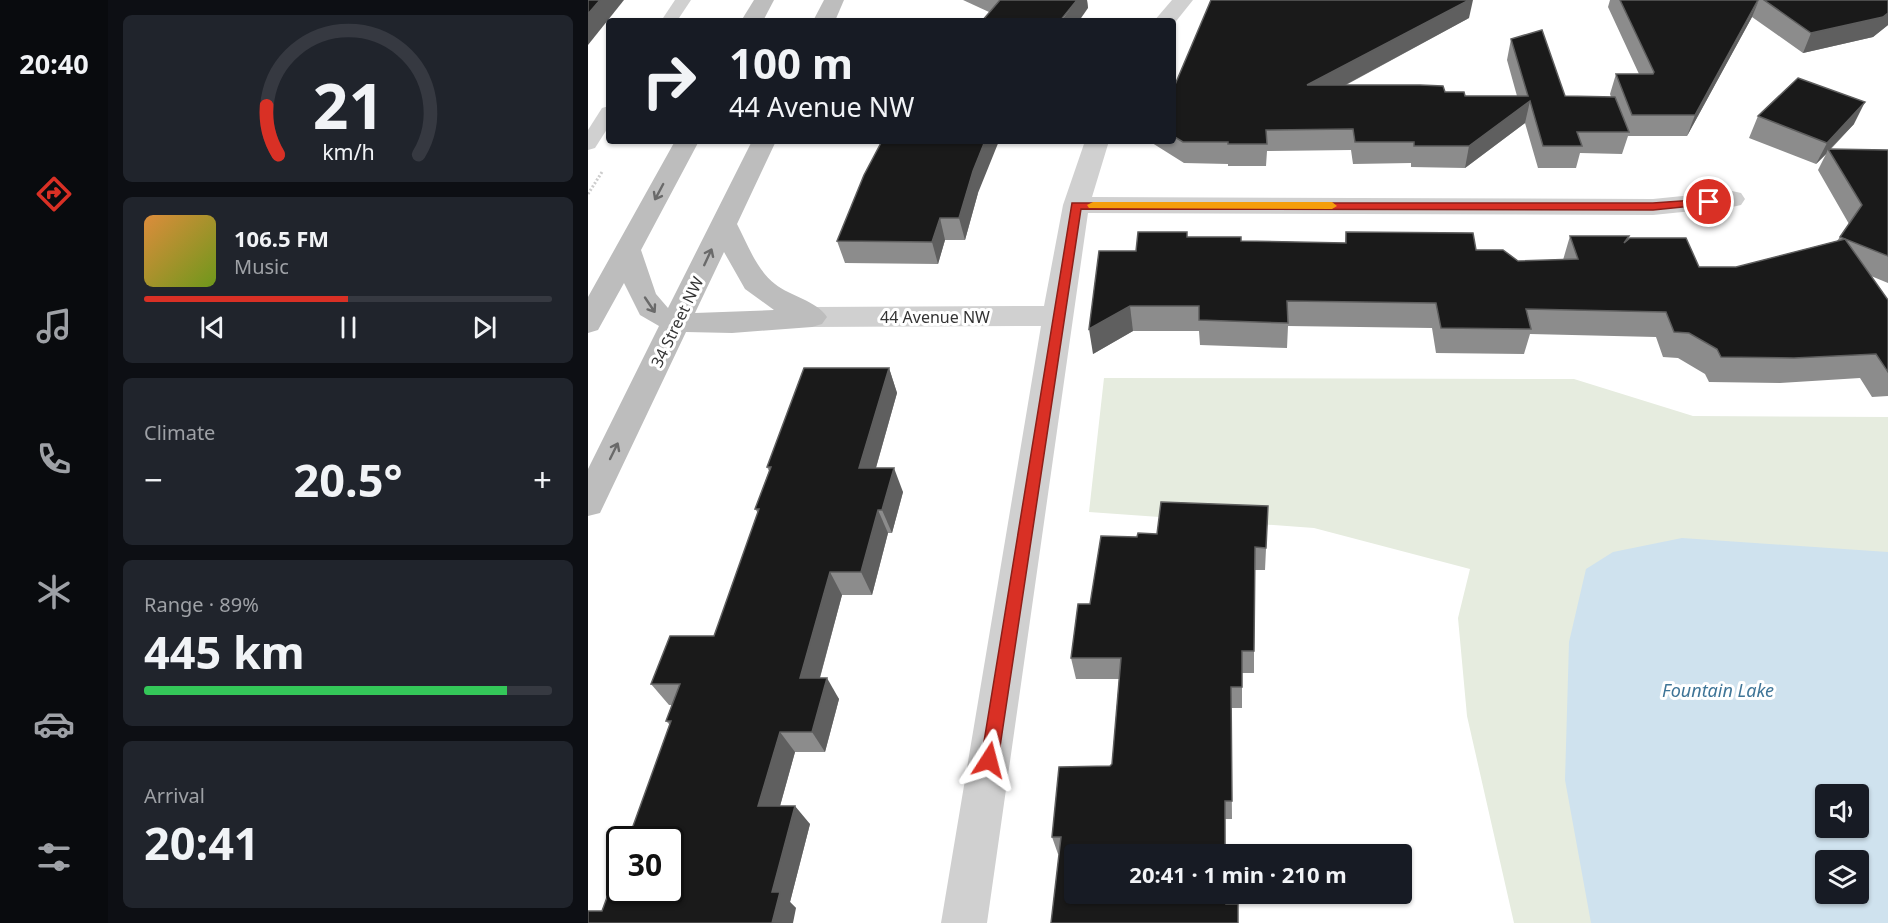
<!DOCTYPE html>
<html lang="en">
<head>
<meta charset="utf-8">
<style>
  body { margin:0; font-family:"Noto Sans",sans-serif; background:#20242c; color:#f1f3f6; height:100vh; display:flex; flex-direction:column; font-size:22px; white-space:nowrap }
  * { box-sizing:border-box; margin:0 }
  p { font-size:20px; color:#9ea1a6 }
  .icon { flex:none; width:33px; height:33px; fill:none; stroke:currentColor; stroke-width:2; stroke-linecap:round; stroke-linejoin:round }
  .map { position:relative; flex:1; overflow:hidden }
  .details { display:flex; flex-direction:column; gap:15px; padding:15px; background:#0d0f14; width:480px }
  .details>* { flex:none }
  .banner { position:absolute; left:18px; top:18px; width:570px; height:126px; border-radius:6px; box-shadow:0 2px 4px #0004; background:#171b24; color:#f1f3f6; overflow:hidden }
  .tools { position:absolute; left:1227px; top:784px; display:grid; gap:12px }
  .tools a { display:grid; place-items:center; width:54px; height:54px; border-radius:6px; background:#171b24; box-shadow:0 2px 4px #0004; font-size:30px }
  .speed { position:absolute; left:18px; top:826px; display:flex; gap:12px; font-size:30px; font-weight:700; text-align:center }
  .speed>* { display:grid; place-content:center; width:78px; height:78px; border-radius:50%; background:#171b24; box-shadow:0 2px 4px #0004; line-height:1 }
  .speed .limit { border:3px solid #111; border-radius:9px; background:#fff; color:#111 }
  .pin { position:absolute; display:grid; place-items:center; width:51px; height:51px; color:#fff; margin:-26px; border:3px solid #fff; border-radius:50%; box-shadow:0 2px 6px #0007 }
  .me { position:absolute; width:66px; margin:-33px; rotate:9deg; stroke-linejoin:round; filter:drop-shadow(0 0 4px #0008) }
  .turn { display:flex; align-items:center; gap:21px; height:126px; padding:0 24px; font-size:27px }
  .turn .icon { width:78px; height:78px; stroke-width:2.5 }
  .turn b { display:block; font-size:42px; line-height:51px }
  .big { font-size:45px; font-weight:700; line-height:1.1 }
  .details .tile { flex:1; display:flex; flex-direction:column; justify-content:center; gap:9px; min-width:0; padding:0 21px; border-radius:9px; background:#20242c }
  .details .dial { align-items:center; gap:0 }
  .dial svg { height:156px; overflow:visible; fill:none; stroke:#363941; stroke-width:7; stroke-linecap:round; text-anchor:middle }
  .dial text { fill:#f1f3f6; stroke:none }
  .song { display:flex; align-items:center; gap:18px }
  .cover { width:72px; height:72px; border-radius:9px; background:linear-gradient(135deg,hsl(30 70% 55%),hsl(80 70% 35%)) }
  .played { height:6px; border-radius:3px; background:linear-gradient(90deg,#d93025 50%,#363941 50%) }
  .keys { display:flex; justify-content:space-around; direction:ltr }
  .heat { display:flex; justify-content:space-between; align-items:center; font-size:33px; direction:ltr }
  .charge { height:9px; border-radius:4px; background:linear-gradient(90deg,#34c759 89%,#363941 0) }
  .trip { position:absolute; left:476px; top:844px; width:348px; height:60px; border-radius:6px; background:#171b24; box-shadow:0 2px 4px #0004; font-weight:700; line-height:60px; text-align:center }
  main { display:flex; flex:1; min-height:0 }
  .menu { display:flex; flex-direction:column; width:108px; justify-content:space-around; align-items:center; background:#090b0e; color:#9ea1a6 }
  .menu .icon { width:42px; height:42px }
  .menu .active { color:#d93025 }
  .menu b { font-size:27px; color:#f1f3f6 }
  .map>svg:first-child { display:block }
</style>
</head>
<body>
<main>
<nav class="menu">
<b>20:40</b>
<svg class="icon active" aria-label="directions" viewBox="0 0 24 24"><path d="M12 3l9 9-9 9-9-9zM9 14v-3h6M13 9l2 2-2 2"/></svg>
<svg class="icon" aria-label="music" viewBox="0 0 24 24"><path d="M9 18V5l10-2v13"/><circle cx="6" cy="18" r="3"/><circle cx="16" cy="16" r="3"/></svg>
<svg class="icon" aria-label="phone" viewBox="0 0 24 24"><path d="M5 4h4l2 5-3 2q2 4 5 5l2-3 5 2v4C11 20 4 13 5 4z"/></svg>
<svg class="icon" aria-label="climate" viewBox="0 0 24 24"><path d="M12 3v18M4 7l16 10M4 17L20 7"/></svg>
<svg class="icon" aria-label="car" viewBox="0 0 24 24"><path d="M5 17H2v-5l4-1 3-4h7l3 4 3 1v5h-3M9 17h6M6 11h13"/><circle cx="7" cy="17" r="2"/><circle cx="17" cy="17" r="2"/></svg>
<svg class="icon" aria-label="filters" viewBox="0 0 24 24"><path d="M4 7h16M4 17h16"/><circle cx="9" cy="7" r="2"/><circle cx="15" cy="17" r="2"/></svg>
</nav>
<section class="details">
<div class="tile dial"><svg viewBox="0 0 100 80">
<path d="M14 69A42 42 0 1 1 86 69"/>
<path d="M14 69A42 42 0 0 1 8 44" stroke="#d93025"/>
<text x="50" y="56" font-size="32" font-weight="700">21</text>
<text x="50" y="72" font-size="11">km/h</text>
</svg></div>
<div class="tile">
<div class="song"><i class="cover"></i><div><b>106.5 FM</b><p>Music</p></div></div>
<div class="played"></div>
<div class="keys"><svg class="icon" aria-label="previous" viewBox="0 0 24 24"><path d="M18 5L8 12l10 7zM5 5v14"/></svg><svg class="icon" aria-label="pause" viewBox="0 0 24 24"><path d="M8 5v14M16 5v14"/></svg><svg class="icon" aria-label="next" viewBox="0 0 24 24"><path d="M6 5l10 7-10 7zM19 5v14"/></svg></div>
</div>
<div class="tile"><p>Climate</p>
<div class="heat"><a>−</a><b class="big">20.5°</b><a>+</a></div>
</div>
<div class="tile"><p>Range · 89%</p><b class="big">445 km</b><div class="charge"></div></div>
<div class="tile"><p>Arrival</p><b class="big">20:41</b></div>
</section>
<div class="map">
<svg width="1300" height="923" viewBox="0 0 1300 923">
  <rect width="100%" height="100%" fill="#fff"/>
  <path fill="#e6ecdf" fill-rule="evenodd" d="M516,378L986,379L1105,416L1300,417V923H926L879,716L870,618L882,569L726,528L501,512ZM1238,795H1270V828H1238ZM1238,861H1270V894H1238Z"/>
  <path fill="#cfe2ee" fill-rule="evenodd" d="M1094,538L1300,552V923H1003L977,780L981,642L998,569L1025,552ZM1238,795H1270V828H1238ZM1238,861H1270V894H1238Z"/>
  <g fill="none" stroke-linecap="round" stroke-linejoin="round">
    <path stroke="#cdcdcd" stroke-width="3" stroke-dasharray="2 2" stroke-linecap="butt" d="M0,194L14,172"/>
    <g fill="#d0d0d0" fill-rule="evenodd">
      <path d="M87,0H103L89,21H73Z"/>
      <path d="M21,106V126L7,148L0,150V130L14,108Z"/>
    </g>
    <g fill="#d0d0d0" fill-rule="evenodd">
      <path d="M584,0H605L585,25V21H566Z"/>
      <path d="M497,141H521L504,197L1065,199L1144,191L1153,193L1157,199L1153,205L1144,207L1065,215L500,213L399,923H353L453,326L224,327L214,324L209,317L214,310L224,307L456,306L475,205Z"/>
    </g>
    <g fill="#bdbdbd" fill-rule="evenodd">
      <path d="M166,0H186L175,21H153Z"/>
      <path d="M236,0H256L247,21H225Z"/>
      <path d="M87,141H111L53,250L68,294L80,308L164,141H188L149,224C160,245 168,269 187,284C202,296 229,301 239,317L234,324L224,327L144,333L98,332L12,513L0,516V469L71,326L52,315L36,283L10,330L0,333V297ZM136,252L157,289L186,310L107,313Z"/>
    </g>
  </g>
  <g fill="#8c8c8c">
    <path d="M375,0H499L500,8L401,12Z"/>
    <path d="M1022,0H1300V25L1285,37L1215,53L1164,17L1099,136H1040L1034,154L992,153L988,168H950L937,123L877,168L823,167V163L765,164L763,150L679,151L678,166H640V164L596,163L561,141H585V87L881,18L758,85L857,92L877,96H929L919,60L923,39L977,96L1023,97L1022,94L1028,74H1051L1020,7Z"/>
    <path d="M1170,116L1266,124L1243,149L1300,150V283L1283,276L1300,300V396L1284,397L1272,378L1192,383L1121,382L1117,374L1090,358L1075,357L1068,337L942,334L936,354L848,353L844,328L700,326L699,348L612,345L611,331H545L505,354L548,251L599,237L653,241L757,243L758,232L888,250L930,261L975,260L982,236L1039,241L1111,267H1148L1249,241L1261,224L1230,170L1238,154L1228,164L1161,138Z"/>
    <path d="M390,193L377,240H357L350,264L257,263L249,241Z"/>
    <path d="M301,368L309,393L288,468L315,492L304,533H300L284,595H254L232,678L251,699L237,752H207L192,806L222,824L202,902L208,908L14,911L82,725L78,721L84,705H81L63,684L126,636L170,513L167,509L181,471L179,467Z"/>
    <path d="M680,506L677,570H666V673H654V708H643L644,819H637L638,904L650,923L470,854L464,837L524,764L531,679H488L483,658L502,604L549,537L569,534Z"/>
  </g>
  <g fill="#5f5f5f">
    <path d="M12,0H36L0,45V14Z"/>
    <path d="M489,0H499L500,8L491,21H473Z"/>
    <path d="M881,0H885L881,18L718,106L719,85Z"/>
    <path d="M1171,0L1164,17L1099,136L1107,115Z"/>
    <path d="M1300,13V25L1285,37L1215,53L1223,33Z"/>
    <path d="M942,101L937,123L877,168L881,146Z"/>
    <path d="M1277,102L1266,124L1241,150L1240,149L1238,154L1228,164L1239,143Z"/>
    <path d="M397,141H411L390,193L377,240L371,218L385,171Z"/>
    <path d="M352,218L357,240L350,264L344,242Z"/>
    <path d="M542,306L545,331L505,354L501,329Z"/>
    <path d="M301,368L309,393L281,492L271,468Z"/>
    <path d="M306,468L315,492L304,533L294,510Z"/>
    <path d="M290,510L300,533L284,595L273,572Z"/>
    <path d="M242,572L254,595L226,699L212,678Z"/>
    <path d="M239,678L251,699L237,752L224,732Z"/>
    <path d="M192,732L207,752L187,824L170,806Z"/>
    <path d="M207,806L222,824L202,902L208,908L205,923H184V892Z"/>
  </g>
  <g fill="#1a1a1a" stroke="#5f5f5f" stroke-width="1.5">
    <path d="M0,0H12L0,14Z"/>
    <path d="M412,0H489L472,21H394Z"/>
    <path d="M623,0H881L719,85H832L855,86L857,92H876L877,96H940L923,39L954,30L977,96L1027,97L1041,132H989L994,146H955L942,101L881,146H826V142H767L765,129L678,130L679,144H640V142H595L585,136V87H586Z"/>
    <path d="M1032,0H1170L1107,115H1044L1028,74H1065L1066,72Z"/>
    <path d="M1176,0H1300V13L1295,17L1223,33Z"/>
    <path d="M1210,78L1277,102L1239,143L1170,116Z"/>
    <path d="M294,141H397L385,171L371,218H352L344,242L249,241L276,175Z"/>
    <path d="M1240,149L1300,150V256L1252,237L1274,205Z"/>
    <path d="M550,232H599V237H653V241L758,243V232L885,233L888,250H915L930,261L990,259L982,236H1041L1036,243L1042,238H1098L1111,267H1148L1257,239L1300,300V372L1288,354L1206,358L1133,357L1129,349L1101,333L1086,332L1078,312L938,309L943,329L853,328L848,303L699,301L700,323L611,320V306H542L501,329L511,251H548Z"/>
    <path d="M216,368H301L271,468H306L294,510H290L273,572H242L212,678H239L224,732H192L170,806H207L184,892H192L184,923H0V911H14L32,862V891H82V840H40L83,721H78L92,684H63L82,636H126L171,509H167L183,467H179Z"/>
    <path d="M573,502L680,506L678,548L667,547L666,651H654V687H643L644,801H637V855H486V894H638V904H650V923H463L473,837H464L471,767L522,766L524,764L533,658H483L490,604H502L513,536L549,537L550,533L569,534Z"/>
  </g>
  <defs><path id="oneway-shaft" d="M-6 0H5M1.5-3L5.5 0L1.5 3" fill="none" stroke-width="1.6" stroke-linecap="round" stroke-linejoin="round" transform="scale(1.5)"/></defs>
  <g stroke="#6a6a6a">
    <use href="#oneway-shaft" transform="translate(71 192) rotate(118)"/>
    <use href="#oneway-shaft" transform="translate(120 257) rotate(-65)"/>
    <use href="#oneway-shaft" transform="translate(62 305) rotate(56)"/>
    <use href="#oneway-shaft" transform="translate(26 451) rotate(-64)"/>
  </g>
  <path fill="#d93025" stroke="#8d1f18" stroke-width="1.5" d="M1121,199L1126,202L1124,204L1065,210L493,209L410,760L407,765L401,768L395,765L393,760L484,203H1065Z"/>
  <path fill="#f59e0b" d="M505,202H744L749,206L744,209L501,208L499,205Z"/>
  <g text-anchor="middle" stroke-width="6" stroke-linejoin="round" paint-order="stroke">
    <g font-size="16" fill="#333" stroke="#fff">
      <text x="347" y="323">44 Avenue NW</text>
      <text transform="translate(89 322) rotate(-64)" y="6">34 Street NW</text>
    </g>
    <g font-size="18" font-style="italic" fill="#3f7597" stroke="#fff">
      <text x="1130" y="697">Fountain Lake</text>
    </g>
  </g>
</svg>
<div class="tools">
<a><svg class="icon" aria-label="sound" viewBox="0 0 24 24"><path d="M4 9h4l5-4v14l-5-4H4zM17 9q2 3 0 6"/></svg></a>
<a><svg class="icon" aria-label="layers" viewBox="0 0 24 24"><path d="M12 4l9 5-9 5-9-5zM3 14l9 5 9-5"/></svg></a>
</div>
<div class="speed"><div class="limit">30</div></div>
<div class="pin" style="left:1121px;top:202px;background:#d93025"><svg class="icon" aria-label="arrive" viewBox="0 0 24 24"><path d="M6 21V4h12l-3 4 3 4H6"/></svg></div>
<svg class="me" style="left:401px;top:760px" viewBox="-20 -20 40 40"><path d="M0-17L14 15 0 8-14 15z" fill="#d93025" stroke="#fff" stroke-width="4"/></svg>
<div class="trip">20:41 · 1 min · 210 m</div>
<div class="banner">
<div class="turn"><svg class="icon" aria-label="right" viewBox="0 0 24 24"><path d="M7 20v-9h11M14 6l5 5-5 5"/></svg><div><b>100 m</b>44 Avenue NW</div></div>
</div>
</div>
</main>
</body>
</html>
